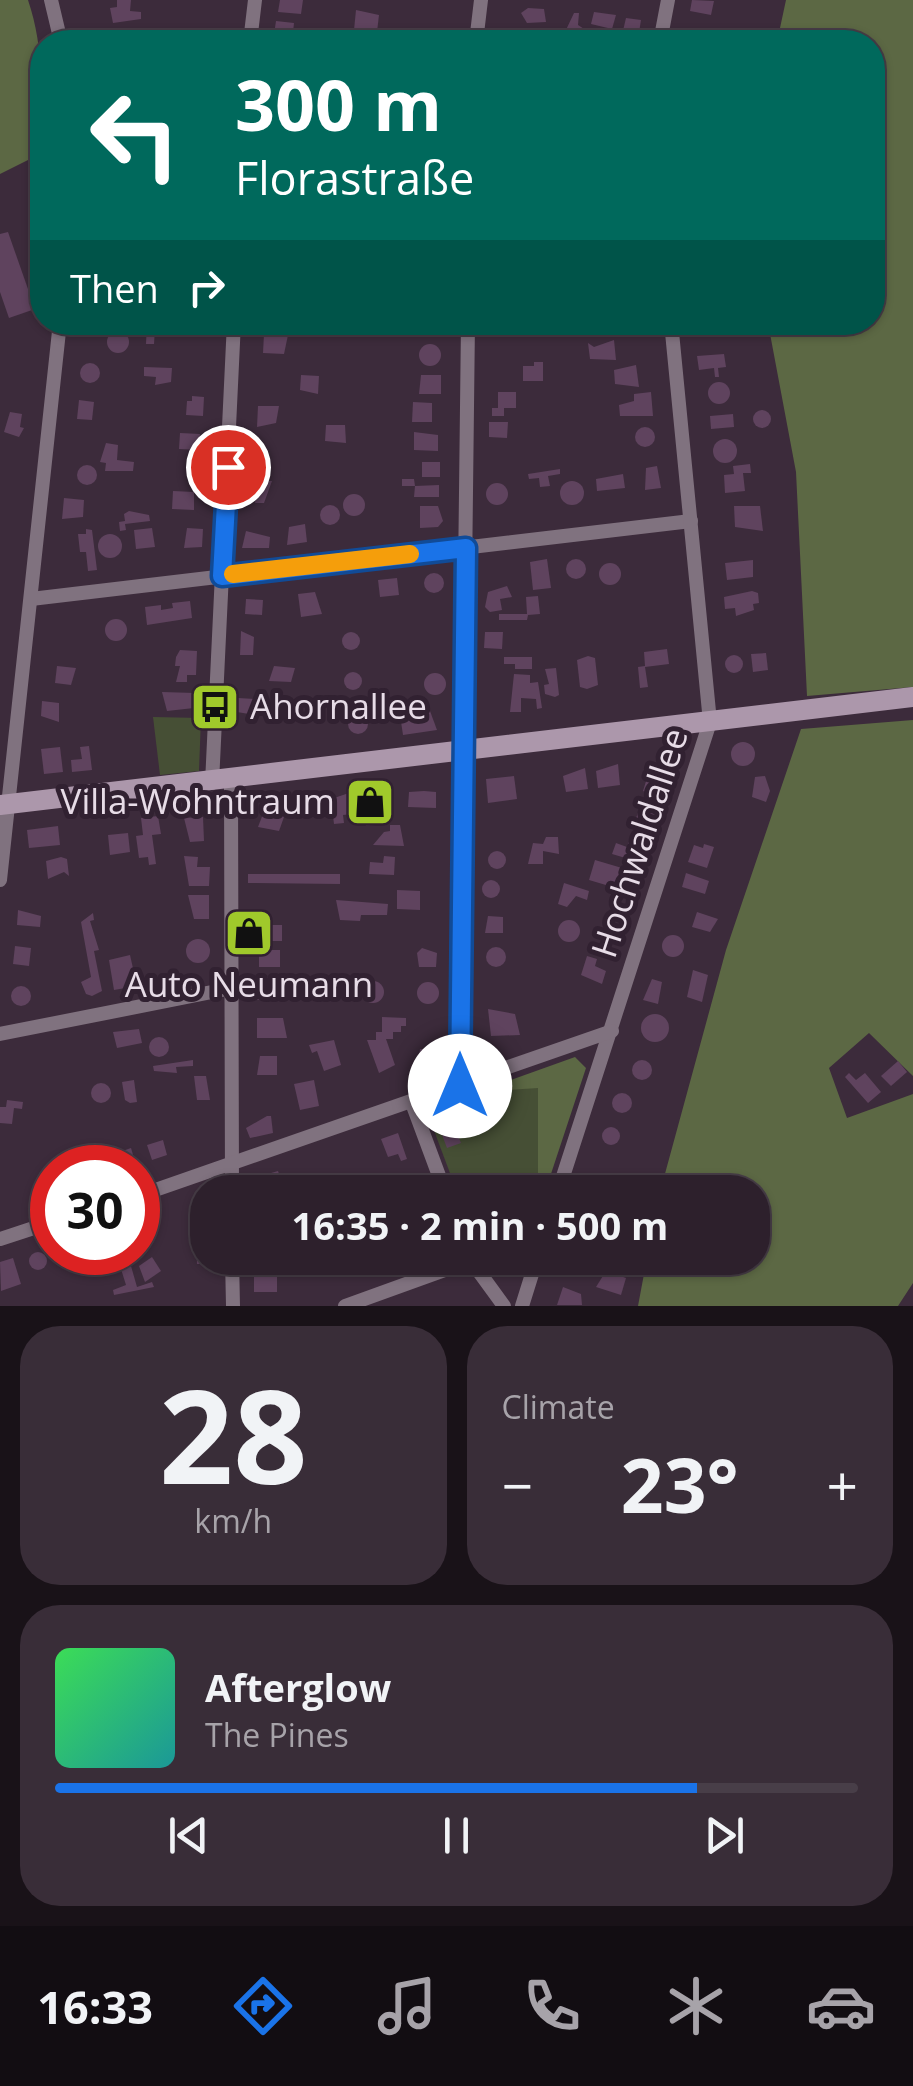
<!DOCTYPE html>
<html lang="en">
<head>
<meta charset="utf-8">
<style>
  body { margin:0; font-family:"Open Sans",sans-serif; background:#392d38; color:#f1f3f6; height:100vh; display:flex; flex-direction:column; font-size:38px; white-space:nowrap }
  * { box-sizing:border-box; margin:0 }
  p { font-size:32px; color:#a7a3a9 }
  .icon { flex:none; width:55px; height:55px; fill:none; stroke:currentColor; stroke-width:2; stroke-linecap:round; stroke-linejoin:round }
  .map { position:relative; height:1306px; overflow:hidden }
  .drawer { display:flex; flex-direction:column; gap:20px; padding:20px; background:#191218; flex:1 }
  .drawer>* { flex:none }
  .hud { position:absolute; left:30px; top:30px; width:855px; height:305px; border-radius:40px; box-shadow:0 2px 8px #0004,0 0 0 2px #483e48; background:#00695c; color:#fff; overflow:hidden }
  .speed { position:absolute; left:30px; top:1145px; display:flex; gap:20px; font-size:50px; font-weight:700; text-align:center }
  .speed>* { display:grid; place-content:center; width:130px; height:130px; border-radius:50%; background:#2d202c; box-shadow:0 2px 8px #0004,0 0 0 2px #483e48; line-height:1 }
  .speed .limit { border:15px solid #d22; background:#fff; color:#111 }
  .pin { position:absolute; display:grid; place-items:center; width:85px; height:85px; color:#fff; margin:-42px; border:5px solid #fff; border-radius:50%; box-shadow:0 2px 10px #0007 }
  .me { position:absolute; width:110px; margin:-55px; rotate:0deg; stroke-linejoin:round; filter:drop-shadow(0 0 8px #0008) }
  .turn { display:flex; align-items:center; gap:35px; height:210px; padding:0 40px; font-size:45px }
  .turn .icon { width:130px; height:130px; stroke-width:2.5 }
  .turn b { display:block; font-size:70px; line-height:85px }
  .then { display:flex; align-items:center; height:95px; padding:0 40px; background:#0003; gap:20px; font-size:38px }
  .big { font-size:75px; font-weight:700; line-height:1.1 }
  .drawer .tile { flex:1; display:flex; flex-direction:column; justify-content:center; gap:15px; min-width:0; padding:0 35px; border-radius:40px; background:#392d38 }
  .drawer .dial { align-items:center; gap:0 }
  .dial b { font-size:130px; line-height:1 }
  .song { display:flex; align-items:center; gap:30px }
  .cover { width:120px; height:120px; border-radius:15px; background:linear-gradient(135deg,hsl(130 70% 55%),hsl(180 70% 35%)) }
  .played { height:10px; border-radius:5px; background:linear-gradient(90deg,#1a73e8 80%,#483e48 80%) }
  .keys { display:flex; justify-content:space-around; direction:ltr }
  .heat { display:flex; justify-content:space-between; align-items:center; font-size:55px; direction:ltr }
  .drawer .tiles { flex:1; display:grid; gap:20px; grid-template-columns:1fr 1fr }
  .tile:last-child { grid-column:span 2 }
  .trip { position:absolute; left:190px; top:1175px; width:580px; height:100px; border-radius:40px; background:#2d202c; box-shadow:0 2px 8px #0004,0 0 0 2px #483e48; font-weight:700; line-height:100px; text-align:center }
  .menu { display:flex; height:160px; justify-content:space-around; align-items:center; background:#120d12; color:#a7a3a9 }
  .menu .icon { width:70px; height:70px }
  .menu .current { color:#1a73e8 }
  .menu b { font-size:45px; color:#f1f3f6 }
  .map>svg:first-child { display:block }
</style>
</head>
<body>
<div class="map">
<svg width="913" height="1306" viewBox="0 0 913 1306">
  <rect width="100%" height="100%" fill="#3c2b3b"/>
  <g fill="#464f35">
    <path d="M153,717L201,718L199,771L160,775Z"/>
    <path d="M539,1087L538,1192H457L429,1117L434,1107L477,1092Z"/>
  </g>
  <g fill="#5c6844">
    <path d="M0,0H28C45,50 42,101 42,153L0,174Z"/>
    <path d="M786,0H913V687L807,696L796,472L768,323L872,322V42H777Z"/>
    <path d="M913,720V1076L869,1033L829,1068L847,1118L913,1094V1283L898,1306H638L647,1258H752V1192H660L726,950L801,729Z"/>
    <path d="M575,1057L586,1068L545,1192H538V1088L477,1092Z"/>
  </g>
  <g fill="#5f435e">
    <path d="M117,0H131L130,11L141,12V19L113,23L110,8L117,7Z"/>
    <path d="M280,0H303L301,14L278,12Z"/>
    <path d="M692,0L714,1L711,15L690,11Z"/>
    <path d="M528,8L544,9L546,22L527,23L521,13Z"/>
    <path d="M356,10L379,15L377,32L354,30Z"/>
    <path d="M594,12L616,15L612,29L591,24Z"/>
    <path d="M574,13H579L578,25L595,36V42L579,31L565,32Z"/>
    <path d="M626,18L641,20L638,39L622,35Z"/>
    <path d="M276,21L294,23L292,42L273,41Z"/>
    <path d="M8,232L35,309L9,318L0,292V234Z"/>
    <path d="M147,322L174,325V331L155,328L154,344H146Z"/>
    <circle cx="118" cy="342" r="11"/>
    <path d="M264,334L288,335L284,354L263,353Z"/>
    <path d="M614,340L616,360L590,359L588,343L594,347Z"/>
    <circle cx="430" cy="355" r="11"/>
    <path d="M724,354L726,367L718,368L719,377H715L714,368L699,370L697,356Z"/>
    <path d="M534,362H543V381H523V366H534Z"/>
    <circle cx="90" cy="373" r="10"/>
    <path d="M636,365L639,387L615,384L614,370Z"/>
    <path d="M144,367L172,368L171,382L155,385L156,377L144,376Z"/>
    <path d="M301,375L319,376L318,394L300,390Z"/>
    <path d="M421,375H441V394H419Z"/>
    <circle cx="719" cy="393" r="11"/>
    <path d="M498,392H516V408H504V416H492V408H498Z"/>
    <path d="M651,392L653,416H620L619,405L634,401V394Z"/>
    <path d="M192,396L204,397L203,416L186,415L187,401H192Z"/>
    <path d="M79,400L94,402L92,420L77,419Z"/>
    <path d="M413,402L432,403V422H412Z"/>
    <path d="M258,406H279L276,423L257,427Z"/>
    <circle cx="762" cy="419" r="9"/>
    <path d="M10,412L22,414L20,427L24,428L19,437L4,432Z"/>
    <path d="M733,414L734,427L711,429L710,416Z"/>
    <path d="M489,422H508L507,438L489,437Z"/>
    <path d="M326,425H345L346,443L325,441Z"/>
    <circle cx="645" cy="437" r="10"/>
    <path d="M414,432L438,435V451L414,450Z"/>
    <path d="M180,433L200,434L199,450L179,449Z"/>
    <circle cx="725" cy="451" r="12"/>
    <path d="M106,443L118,445L117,460L134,462L133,471H105L106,463L100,462Z"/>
    <circle cx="259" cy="453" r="9"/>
    <circle cx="196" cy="470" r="10"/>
    <rect x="422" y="462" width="18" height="15"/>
    <path d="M750,464L751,473H743L745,491L725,493L724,475L734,474L733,466Z"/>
    <circle cx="87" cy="475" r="10"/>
    <path d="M657,466L661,488L645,490L646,468Z"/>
    <path d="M560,469V474L548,476L550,486L540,487L539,478L529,479L528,474Z"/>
    <path d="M623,474L625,488L597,491L596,479Z"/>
    <path d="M402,479H414L415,486L439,485V497H414L415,486H402Z"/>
    <path d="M248,480L272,481L264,503H255L256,495L247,493Z"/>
    <circle cx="572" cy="493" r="12"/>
    <circle cx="497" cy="494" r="11"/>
    <path d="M173,491L194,492V510L172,509Z"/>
    <circle cx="354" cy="505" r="11"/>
    <path d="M64,498L84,500L83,517L62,519Z"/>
    <circle cx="330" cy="515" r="10"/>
    <path d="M420,506H438L443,521L438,527L420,528Z"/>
    <path d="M734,506H760L763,531L735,527Z"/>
    <path d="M129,511L149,515L150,521L125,524L126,530L120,531L119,522L125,521L124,514Z"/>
    <path d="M305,524L307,542L287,545L289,527Z"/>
    <path d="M152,528L155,547L136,549L134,530Z"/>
    <path d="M187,528L203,529L202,547L184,548Z"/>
    <path d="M86,529L92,530L97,570L88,571L86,552H80L78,534H86Z"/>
    <path d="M246,531L270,537L269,548H242Z"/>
    <circle cx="110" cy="546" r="12"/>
    <path d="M547,559L551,588L533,590L530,562Z"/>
    <circle cx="576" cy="569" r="10"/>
    <path d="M753,560V577L727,580L725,563Z"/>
    <circle cx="610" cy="574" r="11"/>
    <circle cx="434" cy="583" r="10"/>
    <path d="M397,578L399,595L380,597L378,580Z"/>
    <path d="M507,586L512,597L500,599L502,610L490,612L485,607L488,592Z"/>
    <path d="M752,591L758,593L759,603L753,604L754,610L736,616L735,608L725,609L724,597Z"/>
    <path d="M315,592L322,614L301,617L298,594Z"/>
    <path d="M538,596L540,614L528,615L527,620H499V614H527L526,597Z"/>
    <path d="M246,599L263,600L262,615L245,614Z"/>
    <path d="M190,601L192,618L147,625L145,607L161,605V610L173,608L172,603Z"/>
    <circle cx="116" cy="630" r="11"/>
    <path d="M241,631L254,637L253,655H240Z"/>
    <circle cx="351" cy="641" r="9"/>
    <path d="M485,632H503L502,649L484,648Z"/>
    <path d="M667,649L669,664L645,667L648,687L640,688L638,667L645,666L644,652Z"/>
    <path d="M180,650L197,651L196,675H187V682H176L180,666H175L176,657Z"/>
    <path d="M766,653L768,670L753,672L751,654Z"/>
    <circle cx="734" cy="664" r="9"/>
    <path d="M588,656L595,658L598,685L587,689L580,687L577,660Z"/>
    <path d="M504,657H532V669H515V664H504Z"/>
    <path d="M57,666L76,668L71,685L55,683Z"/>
    <path d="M274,666L295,668L291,682L269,681Z"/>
    <path d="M556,668L559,695L555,697L545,694L544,685L549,684L545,669Z"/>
    <circle cx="353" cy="681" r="9"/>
    <circle cx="435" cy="684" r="11"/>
    <path d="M514,674L530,675V683L538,682L542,708L537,709L536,699L521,698V712H510Z"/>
    <path d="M162,692L195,693L194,708L167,711Z"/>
    <path d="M238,698L255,699V715L237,712Z"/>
    <path d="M42,701L59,703V722L41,716Z"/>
    <path d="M430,711L437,730L403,735L400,715Z"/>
    <circle cx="358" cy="724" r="10"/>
    <circle cx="743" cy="754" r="12"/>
    <path d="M89,746L92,770L72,772L71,760L82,759L80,747Z"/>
    <path d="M60,747L63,772L44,774L41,749Z"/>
    <path d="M618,764L620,785L598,788L596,771Z"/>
    <path d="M651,765L669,771L664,788L656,785L652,795L643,791Z"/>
    <path d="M585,768L588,789L566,792L563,776Z"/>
    <path d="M514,776L517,799L488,803L486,779Z"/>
    <path d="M765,776L770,791L766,802L752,797L755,777Z"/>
    <path d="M382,791L386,824L366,826L362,793Z"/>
    <path d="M424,791L436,792V808L408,807L409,792Z"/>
    <path d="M349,793L352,814L343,815L344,823L334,824L331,799Z"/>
    <path d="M281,800L289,803L279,831L258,827L266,806Z"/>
    <path d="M641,804L658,810L648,832L633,827Z"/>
    <path d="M158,816L161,834L152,835L156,864L149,865L148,857L139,858L136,836L143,835L141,818Z"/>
    <path d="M203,817L204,841L190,842L184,818Z"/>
    <path d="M390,825H400L404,846L373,845L384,832L390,831Z"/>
    <path d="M58,826L60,845L29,848L27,830Z"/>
    <path d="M128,833L130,852L110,855L108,835Z"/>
    <path d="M546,837H558L559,854L543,851V864H528L533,843L543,844Z"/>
    <path d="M630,839L645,845L639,862L612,854L616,843L627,847Z"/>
    <path d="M704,844L714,847L707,868L688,862L694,845L703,848Z"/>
    <circle cx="497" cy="860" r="9"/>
    <path d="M184,856L198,857L197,867H210L209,886H189Z"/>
    <path d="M384,856L395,857L394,875L369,874L370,862L383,863Z"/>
    <path d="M61,857L67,859L69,876L64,872L48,879L46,861Z"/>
    <path d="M595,860L622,868L616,888L589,880Z"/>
    <path d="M686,873L709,881L705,894L682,887Z"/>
    <path d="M248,874H340V884L248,883Z"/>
    <circle cx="491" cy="889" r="9"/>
    <path d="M564,883L589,891L587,900L576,896L567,907L558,904Z"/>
    <path d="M397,890L420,891V910L397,909Z"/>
    <path d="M188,895H209V919H194Z"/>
    <path d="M336,900L388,904L387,915H361L360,921L340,920Z"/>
    <path d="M18,910L41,916L40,927L17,925Z"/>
    <path d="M697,912L718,919L710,932L692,927Z"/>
    <path d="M93,913L94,920L90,921L99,950L94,951L102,991L92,996L86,994L81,982L91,977L81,922Z"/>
    <path d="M488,916L503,917V933H485Z"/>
    <circle cx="569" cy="931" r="11"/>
    <rect x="244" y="925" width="38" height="16"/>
    <circle cx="673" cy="946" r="11"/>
    <circle cx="198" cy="951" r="12"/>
    <path d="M15,946L31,948L29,966L13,964Z"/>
    <circle cx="496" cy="957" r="10"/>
    <path d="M422,948L437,953L436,967H419L417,953Z"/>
    <rect x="259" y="950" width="21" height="17"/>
    <path d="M130,955L137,986L114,990L109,960Z"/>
    <path d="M587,956L597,959L595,966L606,971L602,984L581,975Z"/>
    <path d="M693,970L708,975L702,1002L687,997Z"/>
    <rect x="254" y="977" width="15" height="23"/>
    <path d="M652,979L662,982L658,1004L643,1000Z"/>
    <circle cx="373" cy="992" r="11"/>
    <circle cx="428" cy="993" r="11"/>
    <circle cx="21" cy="996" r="10"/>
    <path d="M488,1009L515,1014L520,1035L491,1036Z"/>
    <circle cx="655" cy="1028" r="14"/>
    <path d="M382,1017L406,1018V1026H401V1032H393V1039H386L395,1065L379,1073L367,1040H376V1032H382Z"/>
    <path d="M257,1018H283L287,1038H257Z"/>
    <path d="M139,1029L142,1043L117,1048L113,1032Z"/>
    <circle cx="159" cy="1047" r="10"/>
    <path d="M334,1040L341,1065L324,1071L317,1051L312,1053L309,1045Z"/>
    <path d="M420,1049H437L440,1071L417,1070Z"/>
    <path d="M260,1056H277V1075H257Z"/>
    <circle cx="642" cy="1070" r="10"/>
    <path d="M193,1060V1066L176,1067L177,1073L154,1071L153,1066Z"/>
    <path d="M898,1061L907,1072L891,1086L881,1076Z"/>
    <path d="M849,1073L856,1080L865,1073L881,1092L868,1103L845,1077Z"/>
    <path d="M194,1076H206L210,1100H197Z"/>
    <path d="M134,1080L137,1102L130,1103L125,1100L122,1082Z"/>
    <path d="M314,1080L319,1106L300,1110L294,1084Z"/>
    <circle cx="101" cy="1093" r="10"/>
    <circle cx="622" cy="1103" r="10"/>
    <path d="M7,1100L23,1102L22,1109L14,1108L12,1124L0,1123V1107H6Z"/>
    <path d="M462,1104L468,1120L454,1126L461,1143L447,1148L434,1114Z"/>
    <path d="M267,1116H271L273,1133L250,1138L246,1128Z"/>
    <circle cx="611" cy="1136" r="9"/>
    <path d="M398,1133L407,1159L401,1161L398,1154L388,1157L381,1139Z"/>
    <path d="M163,1140L167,1155L152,1160L147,1145Z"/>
    <path d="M131,1148L136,1165L121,1168L117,1153Z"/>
    <path d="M278,1171L284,1187L274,1192H257L254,1178Z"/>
    <path d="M395,1180L411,1182L410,1192H383L382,1189Z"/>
    <path d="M196,1238H208L209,1264H197Z"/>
    <circle cx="38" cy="1261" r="9"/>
    <path d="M152,1257L161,1271L145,1282L139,1266Z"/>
    <path d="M13,1258L21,1284L1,1291L0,1262Z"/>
    <path d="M316,1258L317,1274L300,1276L297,1260Z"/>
    <path d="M131,1266L137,1287L152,1282L154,1287L114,1295L113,1290L126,1285L121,1269Z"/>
    <rect x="254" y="1269" width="23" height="23"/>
    <path d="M606,1271L626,1278L621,1295L596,1287Z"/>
    <path d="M563,1287L581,1294L582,1305H557Z"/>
  </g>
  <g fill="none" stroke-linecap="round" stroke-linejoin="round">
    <g stroke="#80727f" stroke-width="14">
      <path d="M51,0L61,42"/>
      <path d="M250,42L255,0"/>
      <path d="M476,42L481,0"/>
      <path d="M660,42L668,0"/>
      <path d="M31,599L691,521"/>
      <path d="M231,780L232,1192"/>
      <path d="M212,783L234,322"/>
      <path d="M0,880L60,322"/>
      <path d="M0,1034L232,988"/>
      <path d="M459,1085L468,322"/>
      <path d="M412,1103L445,1192"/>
      <path d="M558,1192L710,722L671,322"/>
      <path d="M655,1192L658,1191"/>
      <path d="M138,1196L612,1031"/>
      <path d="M0,1239L52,1222"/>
      <path d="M232,1258L233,1306"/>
      <path d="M469,1258L504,1306"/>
      <path d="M345,1306L478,1258"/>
      <path d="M522,1306L537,1258"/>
    </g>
    <path stroke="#ac97ab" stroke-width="20" d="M0,805L913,697"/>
  </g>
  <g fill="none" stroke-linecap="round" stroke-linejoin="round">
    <g stroke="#114b97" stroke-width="25">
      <path id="route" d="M228,467L222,576L466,548L460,1086"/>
    </g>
    <use href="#route" stroke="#1a73e8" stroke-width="18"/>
    <path stroke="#f59e0b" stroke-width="18" d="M233,574L410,554"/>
  </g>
  <defs>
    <g id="bus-square" transform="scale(2.5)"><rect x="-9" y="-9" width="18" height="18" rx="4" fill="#a0c92b" stroke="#312131"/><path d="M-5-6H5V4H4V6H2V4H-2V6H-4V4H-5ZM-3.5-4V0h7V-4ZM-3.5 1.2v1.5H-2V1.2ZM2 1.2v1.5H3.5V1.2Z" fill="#111"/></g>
    <g id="shop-square" transform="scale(2.5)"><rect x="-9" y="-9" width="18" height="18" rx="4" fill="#a0c92b" stroke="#312131"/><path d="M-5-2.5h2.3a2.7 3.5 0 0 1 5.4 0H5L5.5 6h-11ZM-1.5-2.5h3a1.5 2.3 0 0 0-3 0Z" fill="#111"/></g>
  </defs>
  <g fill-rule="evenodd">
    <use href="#bus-square" x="215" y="707"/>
    <use href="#shop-square" x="370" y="802"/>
    <use href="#shop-square" x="249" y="933"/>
  </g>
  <g text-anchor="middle" stroke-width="10" stroke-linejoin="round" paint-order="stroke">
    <g font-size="35" fill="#e7dce7" stroke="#312131" text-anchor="start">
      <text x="250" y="719">Ahornallee</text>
      <text x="335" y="814" text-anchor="end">Villa-Wohntraum</text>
      <text x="249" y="997" text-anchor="middle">Auto Neumann</text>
    </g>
    <g font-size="35" fill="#e7dce7" stroke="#312131">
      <text transform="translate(640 843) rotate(-72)" y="12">Hochwaldallee</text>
    </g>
  </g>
</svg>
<div class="speed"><div class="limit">30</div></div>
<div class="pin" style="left:228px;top:467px;background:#d93025"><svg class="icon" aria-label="arrive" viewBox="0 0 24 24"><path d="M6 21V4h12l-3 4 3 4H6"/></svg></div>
<svg class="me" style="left:460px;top:1086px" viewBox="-20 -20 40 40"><circle r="19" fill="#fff"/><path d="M0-13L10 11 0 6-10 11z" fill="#1a73e8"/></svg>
<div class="trip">16:35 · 2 min · 500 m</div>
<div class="hud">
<div class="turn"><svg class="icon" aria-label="left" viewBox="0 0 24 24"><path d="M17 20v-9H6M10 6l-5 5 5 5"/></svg><div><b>300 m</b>Florastraße</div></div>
<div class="then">Then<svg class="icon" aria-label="right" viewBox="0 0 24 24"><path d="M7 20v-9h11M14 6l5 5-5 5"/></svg></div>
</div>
</div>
<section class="drawer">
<div class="tiles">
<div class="tile dial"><b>28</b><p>km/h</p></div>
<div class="tile"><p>Climate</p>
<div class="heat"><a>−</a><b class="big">23°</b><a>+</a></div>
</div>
<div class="tile">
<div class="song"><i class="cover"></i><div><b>Afterglow</b><p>The Pines</p></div></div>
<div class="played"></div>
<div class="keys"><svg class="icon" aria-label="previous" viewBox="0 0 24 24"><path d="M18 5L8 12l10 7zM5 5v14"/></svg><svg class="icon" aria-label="pause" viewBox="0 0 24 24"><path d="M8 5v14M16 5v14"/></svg><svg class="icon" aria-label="next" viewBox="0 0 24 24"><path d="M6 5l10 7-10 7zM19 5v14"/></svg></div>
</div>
</div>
</section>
<nav class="menu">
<b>16:33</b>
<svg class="icon current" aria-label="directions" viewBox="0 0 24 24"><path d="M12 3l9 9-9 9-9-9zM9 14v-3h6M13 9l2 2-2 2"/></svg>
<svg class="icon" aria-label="music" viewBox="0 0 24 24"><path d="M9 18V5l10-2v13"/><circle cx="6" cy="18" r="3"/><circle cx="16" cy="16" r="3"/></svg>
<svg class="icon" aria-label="phone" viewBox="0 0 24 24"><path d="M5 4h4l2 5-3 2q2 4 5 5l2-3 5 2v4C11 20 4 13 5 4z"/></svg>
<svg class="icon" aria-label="climate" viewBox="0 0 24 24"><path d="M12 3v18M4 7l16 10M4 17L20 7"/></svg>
<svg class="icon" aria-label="car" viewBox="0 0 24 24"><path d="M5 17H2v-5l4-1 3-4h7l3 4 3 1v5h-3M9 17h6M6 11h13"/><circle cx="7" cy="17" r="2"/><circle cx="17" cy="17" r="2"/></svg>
</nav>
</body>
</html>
